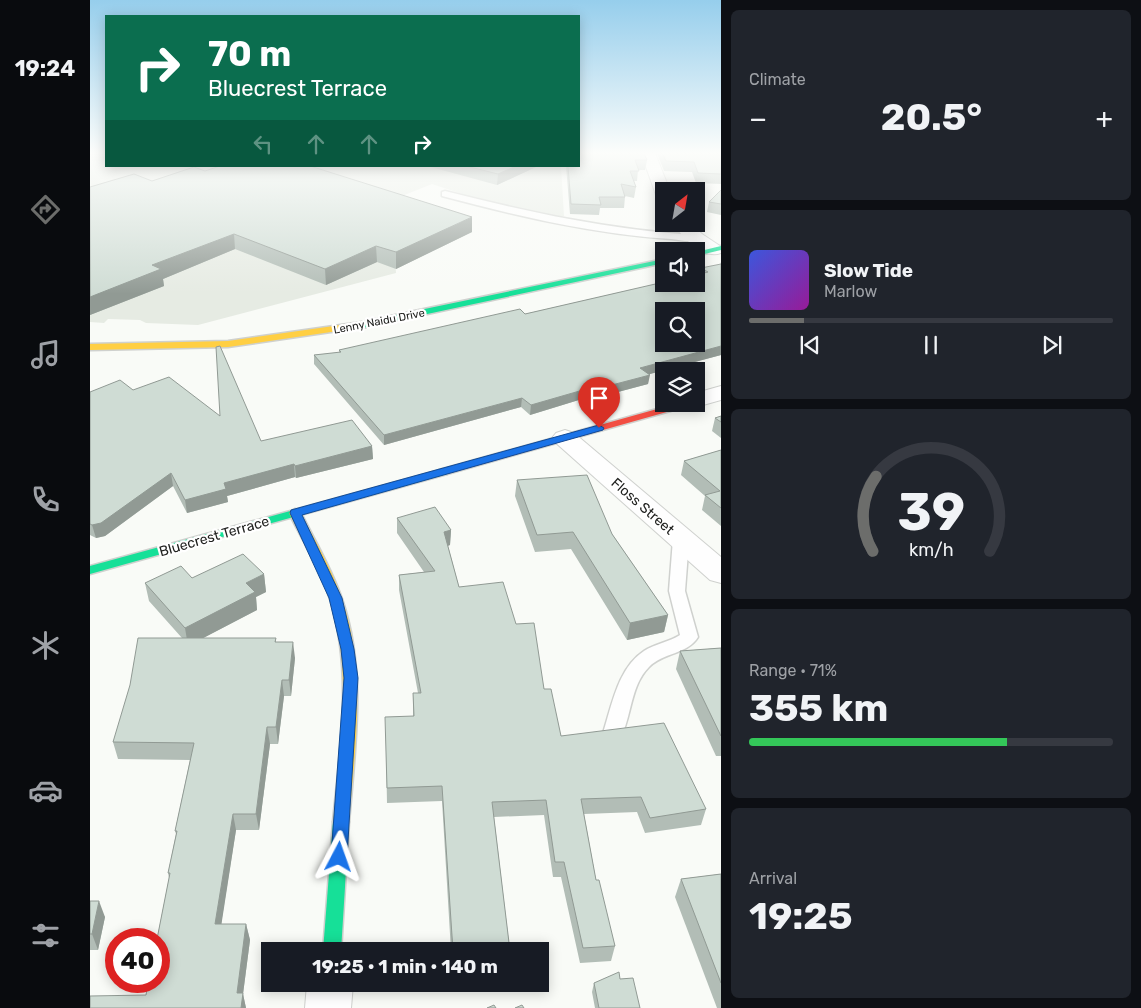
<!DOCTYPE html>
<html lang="en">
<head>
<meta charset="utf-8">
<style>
  body { margin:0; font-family:Rubik,sans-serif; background:#20242c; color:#f1f3f6; height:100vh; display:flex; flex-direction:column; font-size:19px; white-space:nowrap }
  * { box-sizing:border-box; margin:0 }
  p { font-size:16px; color:#9ea1a6 }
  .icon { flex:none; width:28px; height:28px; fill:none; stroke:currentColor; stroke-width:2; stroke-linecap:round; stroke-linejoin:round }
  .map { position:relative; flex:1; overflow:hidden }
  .sheet { display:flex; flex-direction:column; gap:10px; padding:10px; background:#0d0f14; width:420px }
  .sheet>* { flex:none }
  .top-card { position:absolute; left:15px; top:15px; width:475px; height:152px; border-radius:0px; box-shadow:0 2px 12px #0003; background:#0b6e4f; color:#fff; overflow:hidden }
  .needle { width:32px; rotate:31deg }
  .fabs { position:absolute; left:565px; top:182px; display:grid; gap:10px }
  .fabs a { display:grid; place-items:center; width:50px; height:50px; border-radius:0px; background:#171b24; box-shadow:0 2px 12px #0003; font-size:25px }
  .speed { position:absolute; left:15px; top:928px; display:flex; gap:10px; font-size:25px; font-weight:700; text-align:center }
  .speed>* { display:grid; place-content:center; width:65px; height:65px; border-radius:50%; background:#171b24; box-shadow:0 2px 12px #0003; line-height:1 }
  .speed .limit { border:8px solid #d22; background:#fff; color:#111 }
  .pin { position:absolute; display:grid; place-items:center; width:42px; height:42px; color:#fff; margin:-51px -21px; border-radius:50% 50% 50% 0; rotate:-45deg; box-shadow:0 0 5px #0007 }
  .pin .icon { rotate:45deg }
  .me { position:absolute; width:55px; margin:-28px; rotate:4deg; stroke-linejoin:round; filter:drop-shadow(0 0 4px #0008) }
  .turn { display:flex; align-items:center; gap:18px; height:105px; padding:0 20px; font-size:22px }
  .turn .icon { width:65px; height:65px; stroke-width:2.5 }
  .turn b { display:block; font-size:35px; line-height:42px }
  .lanes { display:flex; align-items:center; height:48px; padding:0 20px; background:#0003; justify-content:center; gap:25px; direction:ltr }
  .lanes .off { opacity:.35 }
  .big { font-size:38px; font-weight:700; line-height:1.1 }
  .sheet .widget { flex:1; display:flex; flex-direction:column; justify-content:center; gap:8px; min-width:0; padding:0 18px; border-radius:8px; background:#20242c }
  .sheet .dial { align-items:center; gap:0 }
  .dial svg { height:130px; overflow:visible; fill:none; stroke:#363941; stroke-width:7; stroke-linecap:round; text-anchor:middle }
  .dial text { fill:#f1f3f6; stroke:none }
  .song { display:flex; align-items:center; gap:15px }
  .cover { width:60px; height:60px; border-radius:8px; background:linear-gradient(135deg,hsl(230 70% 55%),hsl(300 70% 35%)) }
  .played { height:5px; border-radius:2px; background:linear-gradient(90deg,#6c6d6b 15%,#363941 15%) }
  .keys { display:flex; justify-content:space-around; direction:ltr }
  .heat { display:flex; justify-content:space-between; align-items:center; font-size:28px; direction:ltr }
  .charge { height:8px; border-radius:4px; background:linear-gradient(90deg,#34c759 71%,#363941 0) }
  .trip { position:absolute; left:171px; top:942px; width:288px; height:50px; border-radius:0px; background:#171b24; box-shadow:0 2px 12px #0003; font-weight:700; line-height:50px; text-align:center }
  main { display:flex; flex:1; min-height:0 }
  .tabs { display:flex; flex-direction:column; width:90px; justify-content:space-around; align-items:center; background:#090b0e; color:#9ea1a6 }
  .tabs .icon { width:35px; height:35px }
  .tabs .on { color:#6c6d6b }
  .tabs b { font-size:22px; color:#f1f3f6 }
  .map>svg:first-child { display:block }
</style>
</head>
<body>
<main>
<nav class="tabs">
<b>19:24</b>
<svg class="icon on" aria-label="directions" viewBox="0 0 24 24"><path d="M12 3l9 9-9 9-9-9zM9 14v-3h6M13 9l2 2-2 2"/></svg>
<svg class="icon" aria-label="music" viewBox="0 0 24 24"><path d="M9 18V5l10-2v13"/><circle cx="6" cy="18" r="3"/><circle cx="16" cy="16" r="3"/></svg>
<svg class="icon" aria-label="phone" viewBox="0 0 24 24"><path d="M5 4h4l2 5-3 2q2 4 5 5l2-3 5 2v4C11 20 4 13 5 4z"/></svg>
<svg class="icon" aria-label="climate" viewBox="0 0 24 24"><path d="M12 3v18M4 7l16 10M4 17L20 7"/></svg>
<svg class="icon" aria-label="car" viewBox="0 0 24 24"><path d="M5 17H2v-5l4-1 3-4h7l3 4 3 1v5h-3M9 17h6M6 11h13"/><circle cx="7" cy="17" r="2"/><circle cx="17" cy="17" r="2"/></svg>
<svg class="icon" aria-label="filters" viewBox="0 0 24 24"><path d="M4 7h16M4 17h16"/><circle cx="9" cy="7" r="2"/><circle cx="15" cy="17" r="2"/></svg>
</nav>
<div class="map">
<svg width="631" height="1008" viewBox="0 0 631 1008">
  <rect width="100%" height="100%" fill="#f9fbf7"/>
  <path fill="#e6ebe3" d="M0,153H16V166H471L474,216L465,218L396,202L342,184L302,200L306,273L108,325L56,323L50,320L18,319L14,323L0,322Z"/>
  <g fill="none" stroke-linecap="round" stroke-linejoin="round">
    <g stroke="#cfd1ce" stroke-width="3">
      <g id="lane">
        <path d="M355,191C438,212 520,230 606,235L611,238C604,244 590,240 581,239C503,234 427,216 352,196V192Z"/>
        <path d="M591,534L597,535L599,539L595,591L608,637C598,654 572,653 559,667C540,686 542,716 530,739L523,741L516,739L513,733C522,705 528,668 554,651C565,644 579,642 590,635L579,591L583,539L585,535Z"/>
      </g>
    </g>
    <g stroke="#cfd1ce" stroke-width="2">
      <g id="street">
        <path d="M551,153H565L580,191H574V200L568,198L566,195Z"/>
        <path d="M584,224H601L612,234L630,246L631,253C615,260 591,237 584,224Z"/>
        <path d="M631,386V400L606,407L597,404H606V393Z"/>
        <path d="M475,430L484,433L631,557V583L620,580L466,443L462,438L466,433Z"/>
        <path d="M217,984H263L261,1008H215Z"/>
      </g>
    </g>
    <g stroke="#cfd1ce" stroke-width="3">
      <g id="fast">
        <path d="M631,246V250L606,256V252Z"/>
        <path d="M574,259V263L272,328L268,325L272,322Z"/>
        <path d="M353,469L358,472L357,474L0,574V566Z"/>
        <path d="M251,815L257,817L259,822L251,951H233L243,822L245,817Z"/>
      </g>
    </g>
    <g stroke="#cfd1ce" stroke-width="3">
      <g id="slow">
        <path d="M272,322L275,323V327L138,347L0,350V344L138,341Z"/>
        <path d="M205,509L211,513C225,541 242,569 252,599C277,671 265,748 259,822L257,827L251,829L245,827L243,822C250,748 263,672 240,599C230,569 213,541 199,513Z"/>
      </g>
    </g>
    <g stroke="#cfd1ce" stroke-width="3">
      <path id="jam" d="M585,404H600L598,406L357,474H349L348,472L349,470Z"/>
    </g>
    <use href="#lane" fill="#fefefe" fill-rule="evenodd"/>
    <use href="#street" fill="#fefefe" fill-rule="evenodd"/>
    <use href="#fast" fill="#16e098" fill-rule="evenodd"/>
    <use href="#slow" fill="#ffcf43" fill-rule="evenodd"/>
    <use href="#jam" fill="#f24e42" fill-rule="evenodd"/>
  </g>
  <g fill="#b2bdb6">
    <path d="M489,153L557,160L555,170H548L547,181H544L546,187L544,198L535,196V197L534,208H510L509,215L480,214L476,166H489Z"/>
    <path d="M567,153H631V184L606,183L602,172L574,171Z"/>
    <path d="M337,166H448L407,185Z"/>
    <path d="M115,171L382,232L306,269L287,262L236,285L145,249L73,279L74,286L0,315L62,181Z"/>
    <path d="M631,190V215L617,212L619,202Z"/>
    <path d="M631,262V355L559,374L558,384L494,401L492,399L440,415L431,407L294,445L224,364V355L249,353V350L435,314L610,274L611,268L630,265Z"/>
    <path d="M43,390L130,416L171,441L282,446L283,459L206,478L205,477L137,496L138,502L97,513L83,486L15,536L6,538L0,535V392Z"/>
    <path d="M631,416V438L622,431L625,418Z"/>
    <path d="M631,450V526L612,510L615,496L591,475L594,461Z"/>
    <path d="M427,480L522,534L578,615L574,632L537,640L481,549L445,552L425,496Z"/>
    <path d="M307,518L361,530L360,545L358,546L369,587L426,624L454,689L471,736L616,809L611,825L555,833L547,812L494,814L506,880L525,946L521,961L490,963L471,877H463L454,815L404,817L420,951H361L352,801L297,803L296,751L323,716V693H328L309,590V575L334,572L307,533Z"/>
    <path d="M174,574L176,592L166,597L167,610L113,638H186V642L205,658L201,696H194L188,744H180L169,830H146L131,924H156L160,940L153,994L156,1008H0L56,995L79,878L78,873L86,834L85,831L100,760L28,759L23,742L92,638L59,601L55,583L102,578Z"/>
    <path d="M631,648V756H626L586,669L590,651Z"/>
    <path d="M631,874V1008H627L585,897L591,879Z"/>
    <path d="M0,901L15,917L8,950H0Z"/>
    <path d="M530,979L550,1008H505L502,992L504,983Z"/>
  </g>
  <g fill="#919a94">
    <path d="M426,166H448L407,185L408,174Z"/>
    <path d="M382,217V232L306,269V252Z"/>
    <path d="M144,234L145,249L73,279L74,286L0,315V297L62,265Z"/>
    <path d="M286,246L287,262L236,285L235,269Z"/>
    <path d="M631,346V355L549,377L550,368Z"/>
    <path d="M560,375L558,384L494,401L495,392Z"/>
    <path d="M493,390L492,399L440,415L441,405Z"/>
    <path d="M432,398L431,407L294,445V435Z"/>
    <path d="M282,446L283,459L206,478L205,466Z"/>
    <path d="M204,464L205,477L137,496L138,502L97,513L95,500L134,483Z"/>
    <path d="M81,473L83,486L15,536L6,538L2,525Z"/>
    <path d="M361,530L360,545L353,547L354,532Z"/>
    <path d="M174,574L176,592L166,597L167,610L98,646L95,628L156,583Z"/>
    <path d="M578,615L574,632L537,640L540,623Z"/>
    <path d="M203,642L205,658L201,696L199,680Z"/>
    <path d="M192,680L194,696L188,744L186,727Z"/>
    <path d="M177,727L180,744L169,830L166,814Z"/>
    <path d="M143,814L146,830L129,940L125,924Z"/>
    <path d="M9,901L15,917L8,950L2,934Z"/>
    <path d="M156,924L160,940L153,994L156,1008H151L147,993Z"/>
  </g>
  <g fill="#cfdcd4" stroke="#919a94" fill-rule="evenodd">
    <path d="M489,153H554L557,160H545L549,171H540L546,187L531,184L535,197H509L511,205L481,204L478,166H489Z"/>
    <path d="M572,153H631V174L608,173L604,162L576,161Z"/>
    <path d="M130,166H220L382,217L306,252L286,246L235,269L144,234L62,265L71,269L0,297V187L44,174L62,181L104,167L115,171Z"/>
    <path d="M376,166H426L408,174Z"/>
    <path d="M631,190V204L619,202Z"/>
    <path d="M631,264V346L550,368L560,375L495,392L493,390L441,405L432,398L294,435L224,355L251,352L249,350L430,309L435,314L574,282V284H606V275L618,272L611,268ZM574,311H606V344H574Z"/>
    <path d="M130,346L171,441L262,420L282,446L205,466L204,464L134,483L136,489L95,500L81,473L11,523L2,525L0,524V392L30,380L43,390L79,377L130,416L126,347Z"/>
    <path d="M631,416V422L625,418Z"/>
    <path d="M631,450V508L615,495L630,491L594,461Z"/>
    <path d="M497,475L522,534L578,615L540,623L483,532L447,535L427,480Z"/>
    <path d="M345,507L361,530L354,532L369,587L413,582L426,624L444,623L454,689H461L471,736L574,723L616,809L560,818L551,797L491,799L506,880H509L525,946L493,948L474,862H465L456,800L402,802L420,951H363L352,786L297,788L295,717L324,716L323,693H331L309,575L345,571L307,518Z"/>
    <path d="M153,554L174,574L156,583L165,592L95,628L55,583L91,566L102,578Z"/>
    <path d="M48,638H186L185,642H203L199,680H192L186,727H177L166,814H143L125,924H156L147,993H153L151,1008H0V996L56,995L58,981H69V939H67L80,873H78L87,831H85L104,743L23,742L40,685Z"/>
    <path d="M631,648V736L590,651Z"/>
    <path d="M631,874V983L591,879Z"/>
    <path d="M0,901H9L2,934H0Z"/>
    <path d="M529,972L530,979L543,978L550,1008H509L504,983Z"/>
    <path d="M404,1005L406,1008H397Z"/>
    <path d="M432,1005L434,1008H425Z"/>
  </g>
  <linearGradient id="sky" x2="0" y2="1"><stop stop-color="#96ceec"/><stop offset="0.52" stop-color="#fcfdfb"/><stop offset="1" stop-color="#fcfdfb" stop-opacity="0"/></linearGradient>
  <rect width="631" height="294" fill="url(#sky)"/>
  <path fill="#1a73e8" stroke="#114b97" d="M509,425L514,428L513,430L212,515L252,598L264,649L268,678L257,857L255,862L249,865L243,862L241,857L254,678L251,649L239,598L200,513L201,510Z"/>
  <g text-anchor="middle" stroke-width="4.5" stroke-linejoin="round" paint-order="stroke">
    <g font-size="11" fill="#20211f" stroke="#fff">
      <text transform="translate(289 321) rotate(-11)" y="4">Lenny Naidu Drive</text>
    </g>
    <g font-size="14" fill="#20211f" stroke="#fff">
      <text transform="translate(553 506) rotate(41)" y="5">Floss Street</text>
      <text transform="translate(124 536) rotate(-16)" y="5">Bluecrest Terrace</text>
    </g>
  </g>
</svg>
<div class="fabs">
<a><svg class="needle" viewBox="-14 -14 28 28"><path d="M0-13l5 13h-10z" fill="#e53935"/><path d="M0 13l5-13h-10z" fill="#9ea1a6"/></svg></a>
<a><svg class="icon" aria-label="sound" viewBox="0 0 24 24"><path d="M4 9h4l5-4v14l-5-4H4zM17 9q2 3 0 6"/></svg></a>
<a><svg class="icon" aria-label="search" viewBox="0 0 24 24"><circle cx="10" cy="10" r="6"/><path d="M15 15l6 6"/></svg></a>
<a><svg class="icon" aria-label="layers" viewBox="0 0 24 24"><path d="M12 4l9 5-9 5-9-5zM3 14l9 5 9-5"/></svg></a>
</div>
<div class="speed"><div class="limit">40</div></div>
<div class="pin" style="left:509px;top:428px;background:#d93025"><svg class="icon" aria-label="arrive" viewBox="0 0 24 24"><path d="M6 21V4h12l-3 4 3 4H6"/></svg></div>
<svg class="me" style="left:249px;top:857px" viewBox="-20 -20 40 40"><path d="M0-17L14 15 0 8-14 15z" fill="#1a73e8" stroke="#fff" stroke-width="4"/></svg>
<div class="trip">19:25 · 1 min · 140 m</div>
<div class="top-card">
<div class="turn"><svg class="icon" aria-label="right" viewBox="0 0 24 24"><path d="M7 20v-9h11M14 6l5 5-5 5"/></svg><div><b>70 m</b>Bluecrest Terrace</div></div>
<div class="lanes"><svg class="icon off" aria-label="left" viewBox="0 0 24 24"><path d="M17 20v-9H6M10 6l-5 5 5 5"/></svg><svg class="icon off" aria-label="ahead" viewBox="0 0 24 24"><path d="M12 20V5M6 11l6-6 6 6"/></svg><svg class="icon off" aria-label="ahead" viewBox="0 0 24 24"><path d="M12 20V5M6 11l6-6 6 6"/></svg><svg class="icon" aria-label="right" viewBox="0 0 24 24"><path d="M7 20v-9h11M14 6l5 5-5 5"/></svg></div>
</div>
</div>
<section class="sheet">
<div class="widget"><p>Climate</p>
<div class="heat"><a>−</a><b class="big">20.5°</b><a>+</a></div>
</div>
<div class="widget">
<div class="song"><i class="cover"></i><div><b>Slow Tide</b><p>Marlow</p></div></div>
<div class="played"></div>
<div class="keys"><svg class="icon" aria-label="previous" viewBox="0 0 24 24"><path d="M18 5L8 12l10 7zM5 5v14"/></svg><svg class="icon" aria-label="pause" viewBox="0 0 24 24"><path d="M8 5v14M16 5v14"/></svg><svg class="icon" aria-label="next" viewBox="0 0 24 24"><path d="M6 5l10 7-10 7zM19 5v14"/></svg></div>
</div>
<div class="widget dial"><svg viewBox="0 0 100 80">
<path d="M14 69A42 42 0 1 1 86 69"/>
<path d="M14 69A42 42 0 0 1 16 23" stroke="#6c6d6b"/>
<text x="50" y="56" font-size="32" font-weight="700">39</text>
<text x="50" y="72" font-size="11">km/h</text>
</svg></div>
<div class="widget"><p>Range · 71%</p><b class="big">355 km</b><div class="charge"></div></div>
<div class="widget"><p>Arrival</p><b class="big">19:25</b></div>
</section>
</main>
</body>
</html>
